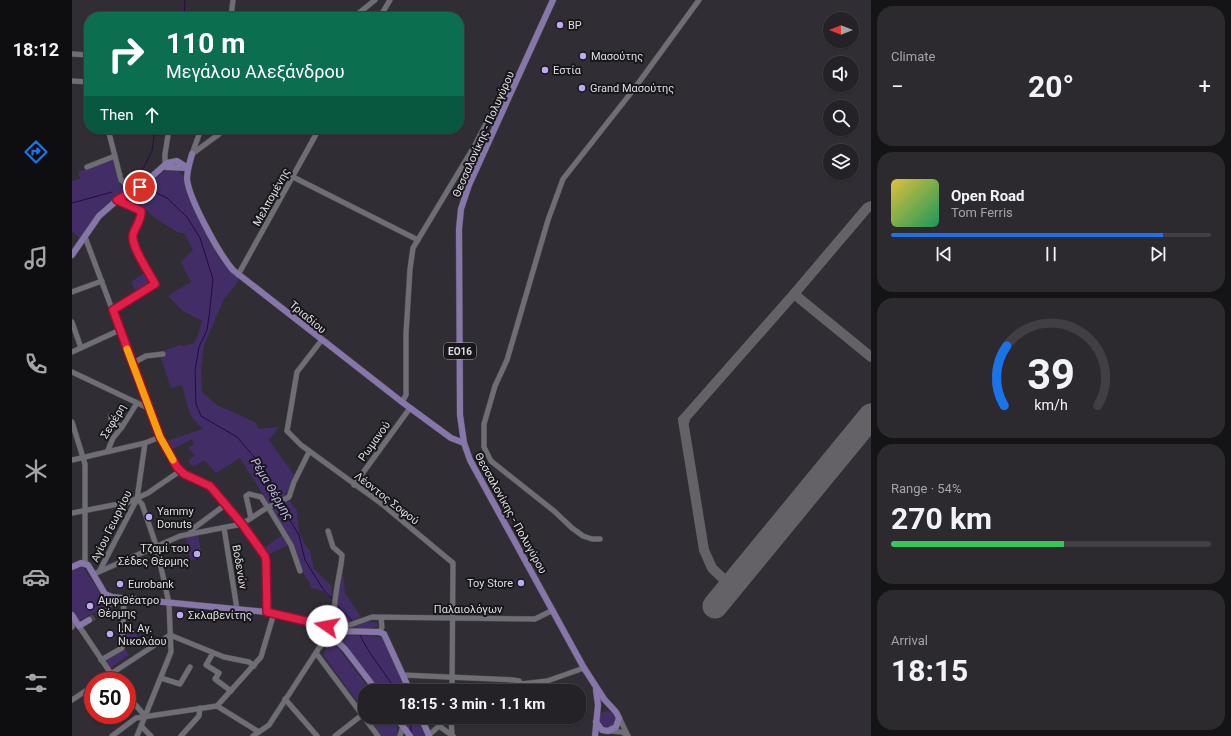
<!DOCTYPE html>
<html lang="en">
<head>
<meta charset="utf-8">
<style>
  body { margin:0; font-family:Roboto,sans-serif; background:#2c2a2f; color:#f1f3f6; height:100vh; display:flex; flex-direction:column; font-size:15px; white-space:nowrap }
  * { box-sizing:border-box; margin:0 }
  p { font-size:13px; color:#a3a4a7 }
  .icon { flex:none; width:22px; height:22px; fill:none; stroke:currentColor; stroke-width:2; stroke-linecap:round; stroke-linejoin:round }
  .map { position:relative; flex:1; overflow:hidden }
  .drawer { display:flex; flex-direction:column; gap:6px; padding:6px; background:#141315; width:360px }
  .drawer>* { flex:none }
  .banner { position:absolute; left:12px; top:12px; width:380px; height:122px; border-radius:16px; box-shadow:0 1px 3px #0004,0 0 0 1px #413f44; background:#0b6e4f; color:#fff; overflow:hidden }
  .needle { width:26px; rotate:270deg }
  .tools { position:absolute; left:751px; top:12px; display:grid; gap:8px }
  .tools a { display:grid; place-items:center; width:36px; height:36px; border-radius:50%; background:#242227; box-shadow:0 1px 3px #0004,0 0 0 1px #413f44; font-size:20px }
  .speed { position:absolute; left:12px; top:672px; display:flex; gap:8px; font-size:20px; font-weight:700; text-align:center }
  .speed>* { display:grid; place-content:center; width:52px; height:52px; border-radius:50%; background:#242227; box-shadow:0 1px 3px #0004,0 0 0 1px #413f44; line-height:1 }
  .speed .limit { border:6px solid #d22; background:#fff; color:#111 }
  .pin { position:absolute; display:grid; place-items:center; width:34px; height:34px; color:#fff; margin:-17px; border:2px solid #fff; border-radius:50%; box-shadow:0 1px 4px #0007 }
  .me { position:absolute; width:44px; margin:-22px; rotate:282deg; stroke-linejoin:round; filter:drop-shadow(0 0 3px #0008) }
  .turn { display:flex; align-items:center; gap:14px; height:84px; padding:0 16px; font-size:18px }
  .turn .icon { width:52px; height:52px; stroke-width:2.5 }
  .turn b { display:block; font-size:28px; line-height:34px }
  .then { display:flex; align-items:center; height:38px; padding:0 16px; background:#0003; gap:8px; font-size:15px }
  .big { font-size:30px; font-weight:700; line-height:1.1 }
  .drawer .widget { flex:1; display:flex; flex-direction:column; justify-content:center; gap:6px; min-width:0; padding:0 14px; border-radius:16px; background:#2c2a2f }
  .drawer .dial { align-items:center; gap:0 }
  .dial svg { height:104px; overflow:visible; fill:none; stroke:#413f44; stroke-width:7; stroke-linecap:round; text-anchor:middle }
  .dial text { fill:#f1f3f6; stroke:none }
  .song { display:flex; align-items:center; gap:12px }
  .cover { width:48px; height:48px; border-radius:6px; background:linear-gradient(135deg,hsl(50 70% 55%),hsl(150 70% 35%)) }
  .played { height:4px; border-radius:2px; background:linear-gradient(90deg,#1a73e8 85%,#413f44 85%) }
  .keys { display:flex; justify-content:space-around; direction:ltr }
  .heat { display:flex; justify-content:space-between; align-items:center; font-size:22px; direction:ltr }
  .charge { height:6px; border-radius:3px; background:linear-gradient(90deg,#34c759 54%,#413f44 0) }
  .trip { position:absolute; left:286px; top:684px; width:228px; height:40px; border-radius:16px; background:#242227; box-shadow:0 1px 3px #0004,0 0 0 1px #413f44; font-weight:700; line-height:40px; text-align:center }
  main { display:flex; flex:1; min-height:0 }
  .tab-bar { display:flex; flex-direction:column; width:72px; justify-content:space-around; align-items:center; background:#0e0e10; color:#a3a4a7 }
  .tab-bar .icon { width:28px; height:28px }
  .tab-bar .selected { color:#1a73e8 }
  .tab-bar b { font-size:18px; color:#f1f3f6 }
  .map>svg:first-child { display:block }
</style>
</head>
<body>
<main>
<nav class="tab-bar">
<b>18:12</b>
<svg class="icon selected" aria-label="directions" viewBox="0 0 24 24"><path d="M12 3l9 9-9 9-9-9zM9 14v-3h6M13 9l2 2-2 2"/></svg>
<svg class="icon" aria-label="music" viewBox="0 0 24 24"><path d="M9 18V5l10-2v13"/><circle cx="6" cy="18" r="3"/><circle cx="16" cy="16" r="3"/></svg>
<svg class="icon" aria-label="phone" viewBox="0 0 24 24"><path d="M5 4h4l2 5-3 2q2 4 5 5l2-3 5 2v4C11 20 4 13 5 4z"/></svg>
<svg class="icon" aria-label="climate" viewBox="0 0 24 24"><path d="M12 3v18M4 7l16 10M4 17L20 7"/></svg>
<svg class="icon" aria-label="car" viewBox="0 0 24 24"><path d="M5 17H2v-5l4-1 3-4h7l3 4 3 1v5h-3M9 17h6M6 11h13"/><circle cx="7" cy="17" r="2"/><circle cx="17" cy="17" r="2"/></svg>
<svg class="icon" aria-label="filters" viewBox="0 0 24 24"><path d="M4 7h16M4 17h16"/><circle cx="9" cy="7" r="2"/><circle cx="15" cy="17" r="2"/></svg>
</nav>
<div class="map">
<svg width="799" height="736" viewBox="0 0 799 736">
  <rect width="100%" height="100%" fill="#302e34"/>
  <g fill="#422d67">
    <path d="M42,159L48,181L51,185L60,188L32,206L8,238L0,231V181L8,179L6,172Z"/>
    <path d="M95,169H105L111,176L116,195L147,258L151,264L168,279L152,299L132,345L129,368L130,392L145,405L183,422L187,429L207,427L197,440L222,475L212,498L197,504L168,458L144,473L132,460L123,466L119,465L116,461L123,455L116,448L122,444L120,439L99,450L94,441L131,429L120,418L117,411L110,385L99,388L87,352L108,345L112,346L122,343L126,335L130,321L111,311L96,296L119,282L109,262L121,250L112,233H107L83,218L70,206H64L52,201L67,192Z"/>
    <path d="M75,271L79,283L65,293L59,282Z"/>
    <path d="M216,499L225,511L227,532L233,545L238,551L242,569L260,586L259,599L252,592L238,587C239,582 235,580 233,576C227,566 225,554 220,543L198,554L192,548L214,532L199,508Z"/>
    <path d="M126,535L130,558L118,560L114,537Z"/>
    <path d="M10,566L36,604L35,606L6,621L0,612V571Z"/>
    <path d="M271,573L273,593L289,617L270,625C260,617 267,585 271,573Z"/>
    <path d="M294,621L306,623V627L297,629H279L285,623Z"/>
    <path d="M65,630V640L59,643L52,640L53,631Z"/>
    <path d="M276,635L309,637L315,646L334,691H308L271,641Z"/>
    <path d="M258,641H261L299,691H293V712L251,655Z"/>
    <path d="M53,649L57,655L38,668L33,660Z"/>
    <circle cx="535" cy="719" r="8"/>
    <path d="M296,717H319L325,726V736H310Z"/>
    <path d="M328,717H345L353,736H342Z"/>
  </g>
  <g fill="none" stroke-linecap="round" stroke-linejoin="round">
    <g stroke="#250948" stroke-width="1">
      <path d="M112,17L113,0"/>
      <path d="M70,171L80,151L83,129"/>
      <path d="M78,190L95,198L115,217L128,238L141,279L137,317L135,330L127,347L123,371L124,404L129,416L165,437L189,465L208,500"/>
      <path d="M0,203L40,192"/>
      <path d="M209,503L214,514L227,535L233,560L251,589L261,600"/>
      <path d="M265,605L281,622"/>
      <path d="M288,635C297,655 313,672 324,691"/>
      <path d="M339,717V732"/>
    </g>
    <g stroke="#646267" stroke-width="10">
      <path d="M723,296L722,294L799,357"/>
      <path d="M611,420L722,294L795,208L799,206"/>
      <path d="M613,420H611L632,550L640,568L660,587"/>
    </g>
    <path stroke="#646267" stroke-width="25" d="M643,606L799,416"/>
    <path stroke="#4a484e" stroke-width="6" stroke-dasharray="6 3" stroke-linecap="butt" d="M17,620L31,612L36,607"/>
    <g stroke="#4b4a4f" stroke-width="6">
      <g id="minor">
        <path d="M159,17L161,0"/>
        <path d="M282,17L303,0"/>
        <path d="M308,17L318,0"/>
        <path d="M0,54L17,55"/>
        <path d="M0,81L17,82"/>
        <path d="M36,129L49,180L53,183L68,187"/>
        <path d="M120,154L154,129"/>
        <path d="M120,154L129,129"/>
        <path d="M93,164V154L97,129"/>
        <path d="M15,167L43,156"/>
        <path d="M221,177L346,240"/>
        <path d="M13,237L88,437C95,449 101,466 112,474C121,480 133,481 141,489L170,524L193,556L194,561L195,612"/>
        <path d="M166,275L247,129"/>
        <path d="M0,292L30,281"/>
        <path d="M41,310L83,284L61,241C60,230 70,222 69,211L45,200"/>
        <path d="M0,322L9,348"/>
        <path d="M249,341L225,372L215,431L229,445L310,504L381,563L380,691"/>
        <path d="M0,352L48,330"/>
        <path d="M61,363L74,356L91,354"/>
        <path d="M0,372L78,409"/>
        <path d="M330,402L334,395V334L338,269L341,248L403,145L420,112L429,114"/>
        <path d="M39,416V420L50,427"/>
        <path d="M0,422L13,464V563"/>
        <path d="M36,450L41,438L50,427L65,403"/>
        <path d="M0,460L73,443L88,437"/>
        <path d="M282,485L338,408"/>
        <path d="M196,507L219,545L228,571"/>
        <path d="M0,513L57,502L76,493L108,471"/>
        <path d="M179,518L174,496L177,494L189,497L196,508"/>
        <path d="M152,528L165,609"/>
        <path d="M256,531L261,547L270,555C270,571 254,618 269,628L300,617L463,619L481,610"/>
        <path d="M118,533L122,528L153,505"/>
        <path d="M528,539H520L511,536L500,528L482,511L419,461L412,447V424L423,386L435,360L476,220L491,179L562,89L627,0"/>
        <path d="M28,570L65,499L73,443"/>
        <path d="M22,574L108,536L170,524L193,509L217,497L222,482L237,452"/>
        <path d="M7,626L44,681"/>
        <path d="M0,627L3,620"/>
        <path d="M308,632L310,627L309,618"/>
        <path d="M98,635L152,657L177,662L182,666"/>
        <path d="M141,653L134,665L147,673L143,679L159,691"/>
        <path d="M244,653L306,736"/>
        <path d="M29,660L50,648L52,600"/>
        <path d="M331,675L441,680L447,681L449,684L475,681L512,668"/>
        <path d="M89,678L108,684L118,667"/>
        <path d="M28,681L98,635"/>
        <path d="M55,695L73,716"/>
        <path d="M213,699L245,736"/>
        <path d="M0,700L21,686"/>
        <path d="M145,706L187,732"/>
        <path d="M546,715L556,736"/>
        <path d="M379,717L380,736"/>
        <path d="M69,726L79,736"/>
        <path d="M367,726L381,736"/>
        <path d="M538,731L550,732L556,736"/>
        <path d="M357,735L377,717"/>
        <path d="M40,736L64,718L145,706L189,657L202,613"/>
        <path d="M65,736L99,652L97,603L84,545L70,504L65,499"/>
        <path d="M109,736L127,716L128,708"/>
        <path d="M181,736L197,725L247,648L257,637"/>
        <path d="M263,736L290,715"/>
        <path d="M328,736L331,726"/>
      </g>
    </g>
    <g stroke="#4b4a4f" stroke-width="7">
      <g id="major">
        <path d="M481,0L397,185L389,209L387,229L388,415L392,443L398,460L512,668L532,699L544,712L547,718L544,727L536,731L530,730L524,722"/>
        <path d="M120,154C118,162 115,170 115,179C117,199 147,254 161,270L330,402L379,438L392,443"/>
        <path d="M94,167L116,168"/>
        <path d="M0,255L27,216L43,202L68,187L95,163L105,161L116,168"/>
        <path d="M0,567L9,563L16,565L33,594L40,597L195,612L253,627L259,626L263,631"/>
        <path d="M36,607L40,597"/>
        <path d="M0,615L7,626L17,620"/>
        <path d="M246,626L254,636H260"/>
        <path d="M263,631L307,632L312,634L338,691"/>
        <path d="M260,636L273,649L305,691"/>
        <path d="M324,717L338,736"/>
        <path d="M349,717L357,736"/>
        <path d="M523,736L526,705L524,690"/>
      </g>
    </g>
    <use href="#minor" stroke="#706e75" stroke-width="5"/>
    <use href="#major" stroke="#8676a9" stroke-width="6"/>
  </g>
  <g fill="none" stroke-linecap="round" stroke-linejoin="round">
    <g stroke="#92132f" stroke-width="10">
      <path id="route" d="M68,187L45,200L69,211C70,220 63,226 61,235C59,247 77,272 83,284L41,310L88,437L105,467L112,474L138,486L170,524L193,556L194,561L195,612L255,626"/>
    </g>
    <use href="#route" stroke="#e11d48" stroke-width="7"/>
    <path stroke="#f59e0b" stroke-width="7" d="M55,349L88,437L101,460"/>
  </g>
  <g fill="#bfa9f4" stroke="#18171a" stroke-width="1.5">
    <circle cx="488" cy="25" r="4"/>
    <circle cx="511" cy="56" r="4"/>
    <circle cx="473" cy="70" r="4"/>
    <circle cx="510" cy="88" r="4"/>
    <circle cx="77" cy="517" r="4"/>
    <circle cx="125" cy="554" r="4"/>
    <circle cx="449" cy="583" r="4"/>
    <circle cx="48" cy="584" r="4"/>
    <circle cx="18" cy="606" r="4"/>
    <circle cx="108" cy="615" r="4"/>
    <circle cx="38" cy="634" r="4"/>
  </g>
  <g text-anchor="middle" stroke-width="4" stroke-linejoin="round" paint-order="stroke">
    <rect fill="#18171a" stroke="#a3a2a5" stroke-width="1" x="372" y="343" width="32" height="16" rx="3"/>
    <g font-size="10" font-weight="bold" fill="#dedde1">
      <text x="388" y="355">ΕΟ16</text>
    </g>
    <g font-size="11" fill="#dedde1" stroke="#18171a" text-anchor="start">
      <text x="496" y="29">BP</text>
      <text x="519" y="60">Μασούτης</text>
      <text x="481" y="74">Εστία</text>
      <text x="518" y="92">Grand Μασούτης</text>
      <text x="85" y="515">Yammy<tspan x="85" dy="13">Donuts</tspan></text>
      <text x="117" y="552" text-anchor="end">Τζαμί του<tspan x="117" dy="13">Σέδες Θέρμης</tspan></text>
      <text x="441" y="587" text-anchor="end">Toy Store</text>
      <text x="56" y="588">Eurobank</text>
      <text x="26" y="604">Αμφιθέατρο<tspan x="26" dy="13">Θέρμης</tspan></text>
      <text x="116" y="619">Σκλαβενίτης</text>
      <text x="46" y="632">Ι.Ν. Αγ.<tspan x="46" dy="13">Νικολάου</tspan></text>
    </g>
    <g font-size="11" fill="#dedde1" stroke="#18171a">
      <text transform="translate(411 134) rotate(-66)" y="4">Θεσσαλονίκης - Πολυγύρου</text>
      <text transform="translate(199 197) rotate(-61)" y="4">Μελπομένης</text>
      <text transform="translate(236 317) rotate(40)" y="4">Τριαδίου</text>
      <text transform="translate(41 421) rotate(-59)" y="4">Σεφέρη</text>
      <text transform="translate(302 441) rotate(-54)" y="4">Ρωμανού</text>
      <text transform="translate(315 498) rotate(38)" y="4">Λέοντος Σοφού</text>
      <text transform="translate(439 513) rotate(61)" y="4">Θεσσαλονίκης - Πολυγύρου</text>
      <text transform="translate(39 526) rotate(-64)" y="4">Αγίου Γεωργίου</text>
      <text transform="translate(168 567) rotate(80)" y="4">Βοδενών</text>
      <text x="396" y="613">Παλαιολόγων</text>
    </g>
    <g font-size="12" font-style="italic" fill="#c6b7f0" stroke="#18171a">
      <text transform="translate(200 489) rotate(59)" y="4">Ρέμα Θέρμης</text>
    </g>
  </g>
</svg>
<div class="tools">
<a><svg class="needle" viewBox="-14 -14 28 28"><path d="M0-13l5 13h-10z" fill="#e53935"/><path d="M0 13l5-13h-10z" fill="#a3a4a7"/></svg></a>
<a><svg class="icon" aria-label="sound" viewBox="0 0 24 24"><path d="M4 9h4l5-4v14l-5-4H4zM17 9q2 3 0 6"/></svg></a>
<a><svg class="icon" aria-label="search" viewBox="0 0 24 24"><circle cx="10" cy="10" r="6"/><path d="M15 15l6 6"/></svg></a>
<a><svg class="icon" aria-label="layers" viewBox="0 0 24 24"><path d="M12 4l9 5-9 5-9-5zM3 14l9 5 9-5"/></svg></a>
</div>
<div class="speed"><div class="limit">50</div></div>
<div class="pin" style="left:68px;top:187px;background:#d93025"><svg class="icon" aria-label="arrive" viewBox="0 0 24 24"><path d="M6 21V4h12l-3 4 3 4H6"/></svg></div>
<svg class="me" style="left:255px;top:626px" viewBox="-20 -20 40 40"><circle r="19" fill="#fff"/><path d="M0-13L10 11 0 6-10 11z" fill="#e11d48"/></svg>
<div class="trip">18:15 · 3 min · 1.1 km</div>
<div class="banner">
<div class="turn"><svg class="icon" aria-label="right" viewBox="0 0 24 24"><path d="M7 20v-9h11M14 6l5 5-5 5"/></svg><div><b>110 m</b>Μεγάλου Αλεξάνδρου</div></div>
<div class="then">Then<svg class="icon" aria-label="ahead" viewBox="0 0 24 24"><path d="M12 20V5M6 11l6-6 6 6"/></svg></div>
</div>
</div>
<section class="drawer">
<div class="widget"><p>Climate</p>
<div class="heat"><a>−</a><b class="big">20°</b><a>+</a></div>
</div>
<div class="widget">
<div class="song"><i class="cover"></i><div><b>Open Road</b><p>Tom Ferris</p></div></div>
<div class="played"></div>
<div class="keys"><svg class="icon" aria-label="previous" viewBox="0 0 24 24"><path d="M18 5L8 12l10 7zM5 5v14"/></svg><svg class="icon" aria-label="pause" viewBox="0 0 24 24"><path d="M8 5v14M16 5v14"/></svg><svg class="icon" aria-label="next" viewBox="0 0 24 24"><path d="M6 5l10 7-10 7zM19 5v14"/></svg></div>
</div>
<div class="widget dial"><svg viewBox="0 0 100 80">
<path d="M14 69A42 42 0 1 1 86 69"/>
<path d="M14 69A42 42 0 0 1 16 23" stroke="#1a73e8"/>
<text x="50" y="56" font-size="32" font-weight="700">39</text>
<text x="50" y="72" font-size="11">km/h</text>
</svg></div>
<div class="widget"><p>Range · 54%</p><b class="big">270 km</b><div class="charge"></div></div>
<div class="widget"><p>Arrival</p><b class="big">18:15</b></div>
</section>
</main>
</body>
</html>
